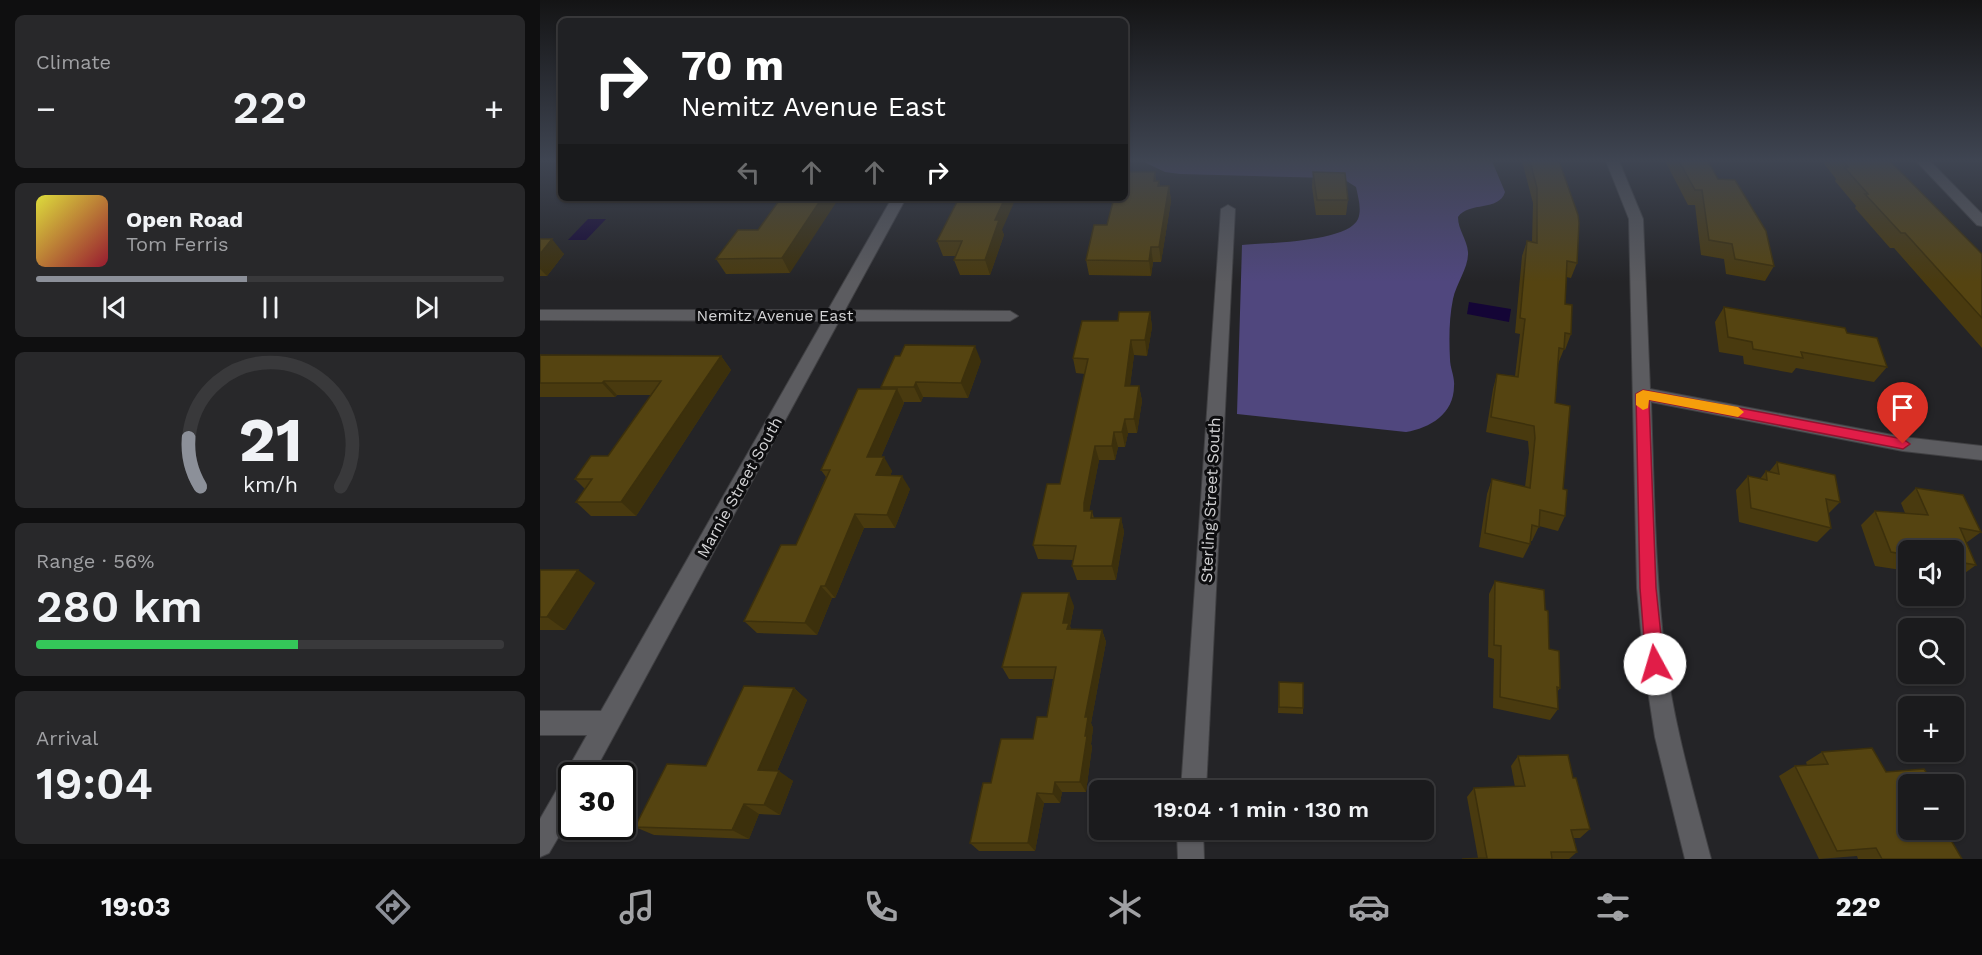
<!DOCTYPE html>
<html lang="en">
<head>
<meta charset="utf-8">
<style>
  body { margin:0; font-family:"Work Sans",sans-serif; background:#28282a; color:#f1f3f6; height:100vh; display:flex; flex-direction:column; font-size:22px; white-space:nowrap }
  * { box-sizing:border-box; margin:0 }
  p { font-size:20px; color:#a0a1a4 }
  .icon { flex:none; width:33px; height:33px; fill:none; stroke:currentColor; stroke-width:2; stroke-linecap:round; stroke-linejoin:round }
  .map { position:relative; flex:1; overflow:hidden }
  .details { display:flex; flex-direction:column; gap:15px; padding:15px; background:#0f0f10; width:540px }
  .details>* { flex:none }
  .hud { position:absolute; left:18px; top:18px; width:570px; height:183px; border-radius:9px; box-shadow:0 2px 4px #0004,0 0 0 2px #39393b; background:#202124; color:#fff; overflow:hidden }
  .fabs { position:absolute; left:1358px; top:540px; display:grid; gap:12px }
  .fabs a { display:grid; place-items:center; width:66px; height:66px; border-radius:9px; background:#1b1b1d; box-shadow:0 2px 4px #0004,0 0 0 2px #39393b; font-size:30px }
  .speed { position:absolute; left:18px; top:762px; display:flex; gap:12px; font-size:30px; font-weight:700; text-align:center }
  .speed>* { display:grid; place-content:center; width:78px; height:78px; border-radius:50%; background:#1b1b1d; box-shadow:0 2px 4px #0004,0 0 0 2px #39393b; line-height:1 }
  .speed .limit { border:3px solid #111; border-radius:9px; background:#fff; color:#111 }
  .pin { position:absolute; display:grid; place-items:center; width:51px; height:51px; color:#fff; margin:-62px -26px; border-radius:50% 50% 50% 0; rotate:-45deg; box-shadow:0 0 6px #0007 }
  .pin .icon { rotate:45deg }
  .me { position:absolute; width:66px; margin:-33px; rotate:354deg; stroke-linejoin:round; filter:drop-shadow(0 0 4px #0008) }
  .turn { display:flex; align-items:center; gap:21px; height:126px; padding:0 24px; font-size:27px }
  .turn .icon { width:78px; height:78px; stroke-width:2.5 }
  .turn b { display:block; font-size:42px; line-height:51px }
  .lanes { display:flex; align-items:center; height:57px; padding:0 24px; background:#0003; justify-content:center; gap:30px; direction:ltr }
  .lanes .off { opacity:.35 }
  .big { font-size:45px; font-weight:600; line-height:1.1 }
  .details .tile { flex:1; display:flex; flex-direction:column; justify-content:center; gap:9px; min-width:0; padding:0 21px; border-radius:9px; background:#28282a }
  .details .dial { align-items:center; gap:0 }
  .dial svg { height:156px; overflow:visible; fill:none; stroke:#39393b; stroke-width:7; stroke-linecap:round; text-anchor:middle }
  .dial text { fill:#f1f3f6; stroke:none }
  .song { display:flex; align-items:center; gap:18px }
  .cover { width:72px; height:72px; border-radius:9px; background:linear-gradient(135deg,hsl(60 70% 55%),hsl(350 70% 35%)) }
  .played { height:6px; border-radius:3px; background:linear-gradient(90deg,#8c9099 45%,#39393b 45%) }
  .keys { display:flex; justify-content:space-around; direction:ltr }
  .heat { display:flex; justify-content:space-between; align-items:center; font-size:33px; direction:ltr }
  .charge { height:9px; border-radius:4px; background:linear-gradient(90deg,#34c759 56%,#39393b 0) }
  .trip { position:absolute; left:549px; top:780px; width:345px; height:60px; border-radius:9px; background:#1b1b1d; box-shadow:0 2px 4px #0004,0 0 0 2px #39393b; font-weight:600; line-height:60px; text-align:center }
  .dock { display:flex; height:96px; justify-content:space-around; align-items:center; background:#0b0b0c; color:#a0a1a4 }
  .dock .icon { width:42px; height:42px }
  .dock .current { color:#8c9099 }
  .dock b { font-size:27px; color:#f1f3f6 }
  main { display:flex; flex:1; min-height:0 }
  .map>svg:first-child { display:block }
</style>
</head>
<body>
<main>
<section class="details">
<div class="tile"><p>Climate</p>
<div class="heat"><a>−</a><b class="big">22°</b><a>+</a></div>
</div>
<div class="tile">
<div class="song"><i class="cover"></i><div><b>Open Road</b><p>Tom Ferris</p></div></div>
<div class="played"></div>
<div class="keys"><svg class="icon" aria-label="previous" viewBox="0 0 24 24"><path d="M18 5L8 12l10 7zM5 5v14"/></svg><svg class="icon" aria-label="pause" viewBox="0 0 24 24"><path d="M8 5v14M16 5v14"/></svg><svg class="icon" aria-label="next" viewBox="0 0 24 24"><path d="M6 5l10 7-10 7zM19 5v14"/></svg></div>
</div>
<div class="tile dial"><svg viewBox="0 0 100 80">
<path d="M14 69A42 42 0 1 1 86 69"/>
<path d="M14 69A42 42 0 0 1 8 44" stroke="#8c9099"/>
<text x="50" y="56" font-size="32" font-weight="700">21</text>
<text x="50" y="72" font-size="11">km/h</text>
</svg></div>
<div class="tile"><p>Range · 56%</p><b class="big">280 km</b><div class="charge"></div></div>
<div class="tile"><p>Arrival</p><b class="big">19:04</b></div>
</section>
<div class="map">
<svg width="1442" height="859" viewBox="0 0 1442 859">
  <rect width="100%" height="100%" fill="#242427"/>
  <path fill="#50477e" d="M602,161H952L965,192C959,212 929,201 918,217C918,230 927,239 928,252C929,267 916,284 913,299C909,318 909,340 910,359C910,368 915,377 914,386C914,414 890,428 866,432L697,414L702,245C726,243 808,242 818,219C822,209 818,197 816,187L805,180L791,178L640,174L625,172Z"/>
  <g fill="#140536">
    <path d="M48,219H66L46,240H28Z"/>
    <path d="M929,302L971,309L969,322L927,314Z"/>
  </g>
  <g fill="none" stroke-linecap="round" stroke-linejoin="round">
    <g stroke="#404043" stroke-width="2">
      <g id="minor">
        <path d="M1066,161H1079L1103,219L1110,389L1363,437L1442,446V460L1363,451L1111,402C1114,489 1115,576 1126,663C1135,729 1154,794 1171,859H1145L1115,737L1104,664L1097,588L1089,219Z"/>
        <path d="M1376,161H1390L1442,214V226L1437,225Z"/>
        <path d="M352,198H366L305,310L470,311L478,316L470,321H299L52,776H32V814L9,853L0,857V819L23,779L26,778L29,767L47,735H0V711H61L283,321L0,320V310H288Z"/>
        <path d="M688,205L695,209L666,790H641L681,209Z"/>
        <path d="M637,830H663L664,859H638Z"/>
      </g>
    </g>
    <use href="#minor" fill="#5c5c60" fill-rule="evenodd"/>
  </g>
  <g fill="#493a0f">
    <path d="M982,161H1019L1037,263L1031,278L1026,277L1025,304L1031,334L1025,350L1024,349L1018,364L1015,403L1025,516L1018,531L999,526L992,541H990V544L983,558L939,547L947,494L952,479L985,487L989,453L988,441L946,432L953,389L957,374L975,376L980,334L975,333L982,256L987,241L992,242L993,203Z"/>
    <path d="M1125,161H1168L1178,179L1234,266L1225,281L1186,274L1184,259L1161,255L1155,205H1148Z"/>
    <path d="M1282,161H1350L1442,254V348L1354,248H1350L1315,208L1316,206L1295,181L1296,179Z"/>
    <path d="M615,172L616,181H619L620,186H629L631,201L621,262H613L611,276L549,275L546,260L567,225Z"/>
    <path d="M773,172L808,200L806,215H776L772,187Z"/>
    <path d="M241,198L250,273L186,274L176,259L218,230Z"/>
    <path d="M462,230L464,235L450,275H420L414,260L416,256H403L397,241Z"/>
    <path d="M0,239L24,254L7,276H0Z"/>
    <path d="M1184,307L1307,333L1347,367L1334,382L1256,368L1252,373L1204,364L1203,356L1179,352L1175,322Z"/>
    <path d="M610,312L612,327L607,356L594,355L590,386H599L602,401L597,433H588L585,447H578L575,460H559L549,511H552L554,518H581L584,532L576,580H537L532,566L533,560L498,559L493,545L520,484L545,374L536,373L533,358L578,321Z"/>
    <path d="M0,355L181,356L191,370L96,516H51L36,502L45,489L35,479L68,456L111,395H77L75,397H0Z"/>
    <path d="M441,361L428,398L383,397L381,402H364V403L341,457L352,471L350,476L370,489L355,528H324L295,598H292L277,635L217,633L204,621L256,545L286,477L281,470L342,389L341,387Z"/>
    <path d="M1237,462L1300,502L1288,514L1291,528L1277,542L1199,522L1196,490L1208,476L1220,479L1226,471L1229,472Z"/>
    <path d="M1376,488L1441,532L1426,543L1436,565L1418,578H1413V550H1368V571L1335,566L1321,525L1335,511L1365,513L1361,503Z"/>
    <path d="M0,570L55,583L25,630H0Z"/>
    <path d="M955,581L1005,610L1009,649L1020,688L1017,692L1018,709L1010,720L953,708L954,659L948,657L949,594Z"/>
    <path d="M534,606L530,626L531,629L562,630L566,642L551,723L553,728L551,744L552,747L546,792H522L520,803H504L495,851H439L430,843L451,783L493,739L507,717L513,679H469L462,667Z"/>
    <path d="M739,682L763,708V714L738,713Z"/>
    <path d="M254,688L267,700L237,771L253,781L240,815L219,814L209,839L114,835L95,827Z"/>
    <path d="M1282,752L1346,772L1368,784L1422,859H1318L1317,856L1279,859L1239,776L1255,766L1267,765L1266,762Z"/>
    <path d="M978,756L1033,778L1050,829L1040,838H1034L1037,852L1029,859H922L938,858L927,797L934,788L975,787L971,766Z"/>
  </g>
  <g fill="#3c300c">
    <path d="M629,186L631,201L621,262L619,247Z"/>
    <path d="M282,198H299L250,273L242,258Z"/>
    <path d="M465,198H476L462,230L464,235L450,275L445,260L455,220Z"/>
    <path d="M12,239L24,254L7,276L0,269V254Z"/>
    <path d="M611,247L613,262L611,276L609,261Z"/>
    <path d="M610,312L612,327L607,356L605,340Z"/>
    <path d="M591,340L594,355L588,401L585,386Z"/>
    <path d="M435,346L441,361L428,398L421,383Z"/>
    <path d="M181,356L191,370L96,516L81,502Z"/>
    <path d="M64,381L77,395L75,397L62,383Z"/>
    <path d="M376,382L383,397L381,402L374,387Z"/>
    <path d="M599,386L602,401L597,433L594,419Z"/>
    <path d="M357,389L364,403L335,471L327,457Z"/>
    <path d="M585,419L588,433L585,447L582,432Z"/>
    <path d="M574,432L578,447L575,460L572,446Z"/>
    <path d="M555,446L559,460L548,517L544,511V503Z"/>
    <path d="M344,457L352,471L345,489L336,475Z"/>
    <path d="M362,476L370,489L355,528L347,515Z"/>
    <path d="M315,514L324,528L295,598L285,586Z"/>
    <path d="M581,518L584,532L576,580L572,566Z"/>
    <path d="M38,570L55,583L25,630L7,617Z"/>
    <path d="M281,586L292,598L277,635L265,623Z"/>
    <path d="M529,593L534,606L530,626L534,636L523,623Z"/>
    <path d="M562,630L566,642L551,723L553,728L551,744L552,747L546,792L540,782L545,736V717Z"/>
    <path d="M254,688L267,700L233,780L218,770Z"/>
    <path d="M239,771L253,781L240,815L224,805Z"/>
    <path d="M515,782L522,792L520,803L513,794Z"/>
    <path d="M497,793L504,803L495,851L488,843Z"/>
    <path d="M204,804L219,814L209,839L192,830Z"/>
  </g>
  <g fill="#541" stroke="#3c300c" stroke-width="1.5">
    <path d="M990,161H1019L1038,215L1039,223L1037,263L1027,261L1025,304L1032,305L1031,334L1025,333L1024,349L1019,348L1015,403L1030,406L1023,489L1027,490L1025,516L1000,510L999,527L992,525L990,544L945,533L952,479L990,488L995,438L994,426L951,417L957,374L978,377L985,319L980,318L987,241L997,243V188Z"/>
    <path d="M1139,161H1168L1178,179L1195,180L1226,231L1234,266L1195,259L1192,244L1169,240L1162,190H1155Z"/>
    <path d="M1303,161H1350L1442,254V318L1365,233H1361L1325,194H1328L1304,167H1308Z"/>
    <path d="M585,172H615L614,181H619L618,186H629L619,247H611L609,261L546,260L554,225H567L574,198H585Z"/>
    <path d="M773,172L805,173L808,200H777Z"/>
    <path d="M241,198H282L242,258L176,259L198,230H218Z"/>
    <path d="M419,198H465L455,220H459L445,260H414L422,241H397Z"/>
    <path d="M0,239H12L0,254Z"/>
    <path d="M1184,307L1305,328L1307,333L1337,338L1347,367L1261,352L1263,358L1213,349L1212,342L1188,337Z"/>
    <path d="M579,312H610L605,340H591L585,386H599L594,419H585L582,432H574L572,446H555L544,503V511H552L551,518H581L572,566H532L536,546L493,545L507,484H520L548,359L533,358L542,321H578Z"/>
    <path d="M365,345L435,346L421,383L376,382L374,387H341L355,356H360Z"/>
    <path d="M0,355L181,356L81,502H36L52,479H35L51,456H68L121,381H64L62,383H0Z"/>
    <path d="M318,389H357L327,457H344L336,475L362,476L347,515L315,514L285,586H281L265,623L204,621L241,545H256L290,470H281Z"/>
    <path d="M1237,462L1295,475L1300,502L1286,499L1291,528L1211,508L1208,476L1227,480L1226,471L1239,474Z"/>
    <path d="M1376,488L1423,495L1441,532L1420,528L1436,565L1413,561V550H1368V555L1351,552L1335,511L1388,515Z"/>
    <path d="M0,570H38L7,617H0Z"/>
    <path d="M955,581L1004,590L1005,610L1008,611L1009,649L1019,651L1020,688L1017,687L1018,709L960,697L961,646L954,645Z"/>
    <path d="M482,593H529L523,623H529L527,629L562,630L545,717H548L545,736H547L540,782H515L513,794L497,793L488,843H430L443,783H451L461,739H493L497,717H507L516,667H462Z"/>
    <path d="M739,682L763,683V708L739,707Z"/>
    <path d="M204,686L254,688L218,770L239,771L224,805L204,804L192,830L95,827L127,764L166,766Z"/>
    <path d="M1332,748L1346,772L1384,769L1394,784H1368V830H1405L1422,859H1342L1336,848L1297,851L1255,766L1288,764L1282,752Z"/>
    <path d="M1028,755L1033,778H1036L1050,829L1031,830L1037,852H1011L1012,859H922L947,858L934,788L985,786L978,756Z"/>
  </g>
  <linearGradient id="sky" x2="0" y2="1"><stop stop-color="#141415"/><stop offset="0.57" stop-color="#3f4552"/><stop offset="1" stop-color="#3f4552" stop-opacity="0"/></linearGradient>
  <rect width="1442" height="282" fill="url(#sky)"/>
  <path fill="#e11d48" stroke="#92132f" stroke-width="1.5" d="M1103,390L1363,439L1370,444L1363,449L1109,400L1116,588L1124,664L1121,669L1115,672L1109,669L1106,664L1100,588L1096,394Z"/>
  <path fill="#f59e0b" d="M1103,390L1198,407L1204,412L1198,417L1109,400L1108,408L1103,410L1096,405V394Z"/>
  <g text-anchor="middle" stroke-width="6" stroke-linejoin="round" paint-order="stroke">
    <g font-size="16" fill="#d3d3d5" stroke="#0d0d0f">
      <text x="235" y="321">Nemitz Avenue East</text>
      <text transform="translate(199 487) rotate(-61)" y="6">Marnie Street South</text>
      <text transform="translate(670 500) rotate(-87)" y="6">Sterling Street South</text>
    </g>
  </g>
</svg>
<div class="fabs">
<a><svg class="icon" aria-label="sound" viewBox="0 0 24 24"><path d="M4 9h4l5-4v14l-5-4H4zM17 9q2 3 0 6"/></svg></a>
<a><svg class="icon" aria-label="search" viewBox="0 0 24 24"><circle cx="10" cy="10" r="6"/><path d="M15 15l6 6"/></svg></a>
<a>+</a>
<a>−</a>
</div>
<div class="speed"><div class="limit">30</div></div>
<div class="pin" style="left:1363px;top:444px;background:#d93025"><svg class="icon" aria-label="arrive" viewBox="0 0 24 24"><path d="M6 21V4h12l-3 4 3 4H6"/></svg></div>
<svg class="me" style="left:1115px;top:664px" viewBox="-20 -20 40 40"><circle r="19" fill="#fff"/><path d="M0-13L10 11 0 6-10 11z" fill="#e11d48"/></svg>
<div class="trip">19:04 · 1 min · 130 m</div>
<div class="hud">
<div class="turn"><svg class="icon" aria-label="right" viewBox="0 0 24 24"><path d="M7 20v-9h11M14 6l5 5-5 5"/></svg><div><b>70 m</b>Nemitz Avenue East</div></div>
<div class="lanes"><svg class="icon off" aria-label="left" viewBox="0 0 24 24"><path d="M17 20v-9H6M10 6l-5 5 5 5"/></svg><svg class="icon off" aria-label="ahead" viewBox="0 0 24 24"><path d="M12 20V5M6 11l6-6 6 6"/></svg><svg class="icon off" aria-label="ahead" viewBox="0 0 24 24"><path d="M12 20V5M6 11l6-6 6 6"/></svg><svg class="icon" aria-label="right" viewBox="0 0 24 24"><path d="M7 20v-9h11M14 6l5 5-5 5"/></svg></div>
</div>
</div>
</main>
<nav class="dock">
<b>19:03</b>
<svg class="icon current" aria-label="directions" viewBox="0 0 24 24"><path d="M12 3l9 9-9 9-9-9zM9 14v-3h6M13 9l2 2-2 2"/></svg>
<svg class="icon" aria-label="music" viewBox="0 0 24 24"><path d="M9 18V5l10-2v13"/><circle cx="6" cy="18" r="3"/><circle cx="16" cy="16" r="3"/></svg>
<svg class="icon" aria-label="phone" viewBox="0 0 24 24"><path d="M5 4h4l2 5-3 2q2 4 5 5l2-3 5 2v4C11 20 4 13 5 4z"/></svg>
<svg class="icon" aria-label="climate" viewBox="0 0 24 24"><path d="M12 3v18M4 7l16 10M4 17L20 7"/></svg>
<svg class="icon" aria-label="car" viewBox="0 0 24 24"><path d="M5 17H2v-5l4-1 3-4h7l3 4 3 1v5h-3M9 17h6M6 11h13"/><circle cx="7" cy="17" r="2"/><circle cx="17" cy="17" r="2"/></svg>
<svg class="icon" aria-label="filters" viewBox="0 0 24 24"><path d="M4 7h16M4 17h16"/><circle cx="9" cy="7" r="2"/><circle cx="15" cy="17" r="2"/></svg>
<b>22°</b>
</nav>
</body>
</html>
